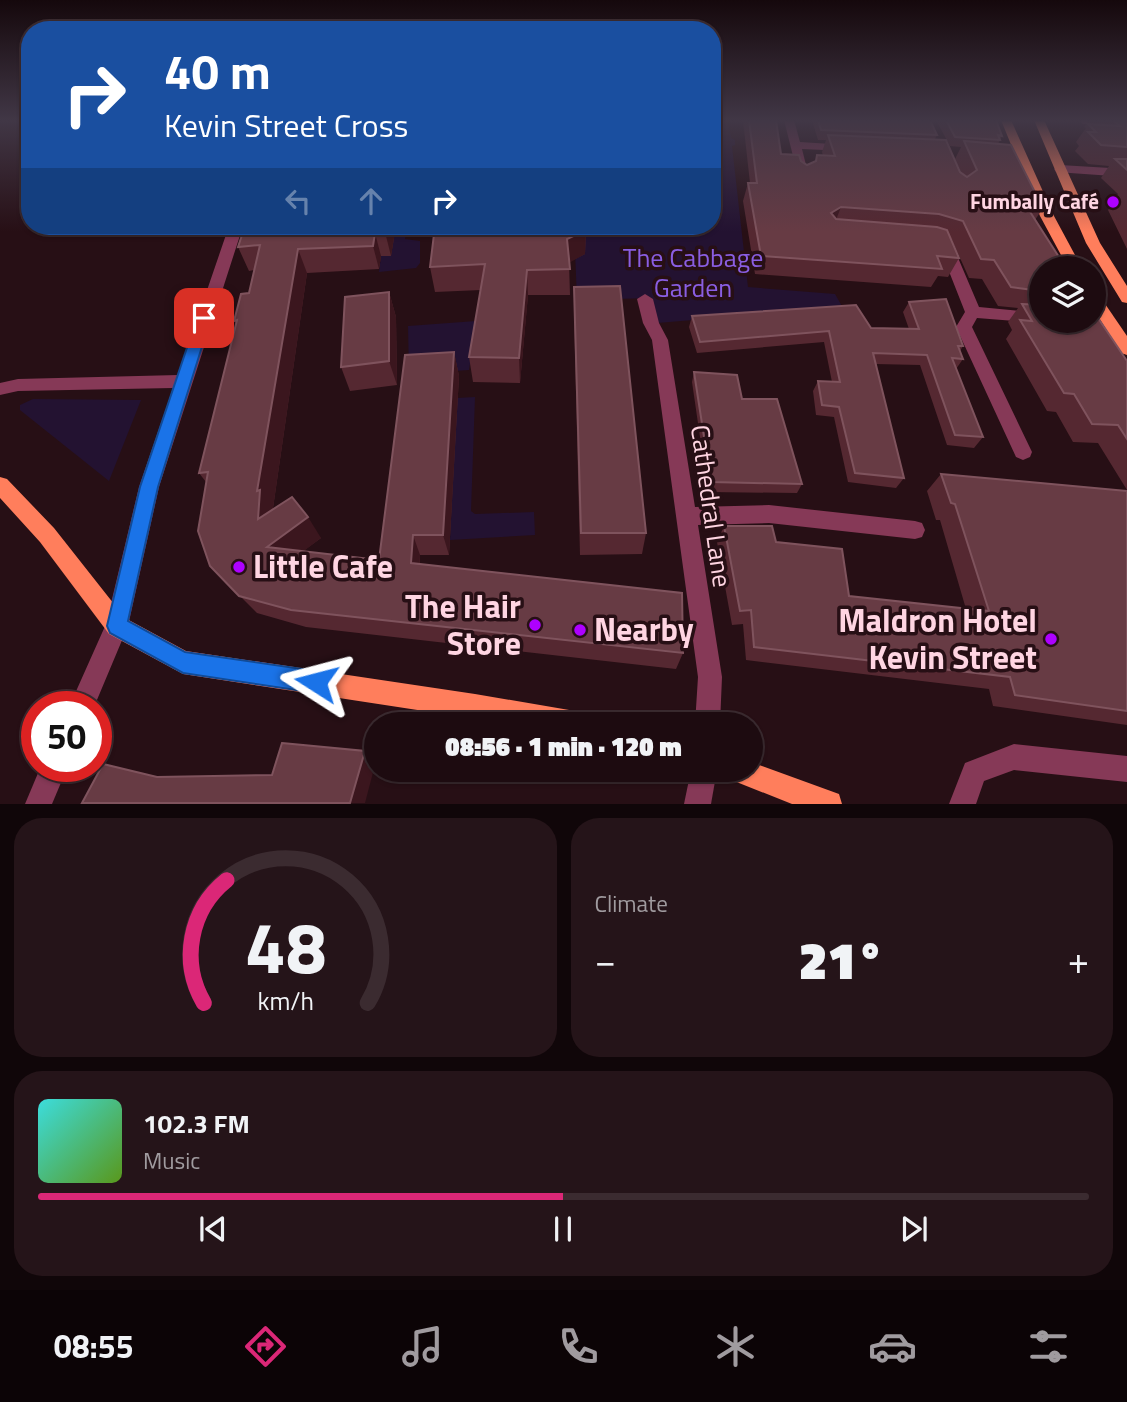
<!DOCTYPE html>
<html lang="en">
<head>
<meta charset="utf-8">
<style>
  body { margin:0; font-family:"Titillium Web",sans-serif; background:#251419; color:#f1f3f6; height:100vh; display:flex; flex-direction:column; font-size:26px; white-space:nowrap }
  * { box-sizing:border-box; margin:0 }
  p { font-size:23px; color:#a09b9f }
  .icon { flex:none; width:38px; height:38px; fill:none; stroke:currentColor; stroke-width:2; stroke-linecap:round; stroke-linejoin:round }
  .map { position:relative; height:804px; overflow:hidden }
  .side { display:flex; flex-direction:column; gap:14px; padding:14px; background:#100609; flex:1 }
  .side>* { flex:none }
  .guide { position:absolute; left:21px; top:21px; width:700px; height:214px; border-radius:28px; box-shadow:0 2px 5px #0004,0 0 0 2px #3b2b30; background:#1a4fa0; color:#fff; overflow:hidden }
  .fabs { position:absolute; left:1029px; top:256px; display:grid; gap:14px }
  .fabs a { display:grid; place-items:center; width:77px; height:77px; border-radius:50%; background:#1d0b10; box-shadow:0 2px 5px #0004,0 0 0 2px #3b2b30; font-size:35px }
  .speed { position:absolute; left:21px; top:691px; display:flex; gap:14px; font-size:35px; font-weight:700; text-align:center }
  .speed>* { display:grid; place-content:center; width:91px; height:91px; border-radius:50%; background:#1d0b10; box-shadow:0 2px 5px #0004,0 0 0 2px #3b2b30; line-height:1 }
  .speed .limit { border:10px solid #d22; background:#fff; color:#111 }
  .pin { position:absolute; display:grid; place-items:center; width:60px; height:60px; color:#fff; margin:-30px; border-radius:14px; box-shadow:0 4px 10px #0006 }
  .me { position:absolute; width:77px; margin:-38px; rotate:279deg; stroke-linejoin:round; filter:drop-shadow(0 0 5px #0008) }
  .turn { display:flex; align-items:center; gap:24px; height:147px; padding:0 28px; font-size:32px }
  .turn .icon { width:91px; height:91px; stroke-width:2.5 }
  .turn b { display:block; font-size:49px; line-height:60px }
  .lanes { display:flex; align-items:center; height:66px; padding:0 28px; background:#0003; justify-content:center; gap:35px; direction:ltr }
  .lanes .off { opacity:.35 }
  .big { font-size:52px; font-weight:800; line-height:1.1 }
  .side .tile { flex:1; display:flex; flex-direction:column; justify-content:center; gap:10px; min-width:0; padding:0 24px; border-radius:28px; background:#251419 }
  .side .dial { align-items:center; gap:0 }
  .dial svg { height:182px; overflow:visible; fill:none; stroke:#3b2b30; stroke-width:7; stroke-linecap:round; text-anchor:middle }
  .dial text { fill:#f1f3f6; stroke:none }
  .song { display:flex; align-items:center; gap:21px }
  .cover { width:84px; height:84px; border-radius:10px; background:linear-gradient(135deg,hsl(180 70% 55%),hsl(90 70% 35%)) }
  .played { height:7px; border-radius:4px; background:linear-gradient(90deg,#db2777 50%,#3b2b30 50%) }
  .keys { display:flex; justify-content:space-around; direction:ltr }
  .heat { display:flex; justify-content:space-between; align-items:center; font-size:38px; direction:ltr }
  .side .tiles { flex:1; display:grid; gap:14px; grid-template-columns:1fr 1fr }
  .tile:last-child { grid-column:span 2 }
  .trip { position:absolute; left:364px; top:712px; width:399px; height:70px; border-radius:35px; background:#1d0b10; box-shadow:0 2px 5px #0004,0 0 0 2px #3b2b30; font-weight:800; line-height:70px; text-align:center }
  .tabs { display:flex; height:112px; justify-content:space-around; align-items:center; background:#0c0406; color:#a09b9f }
  .tabs .icon { width:49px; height:49px }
  .tabs .on { color:#db2777 }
  .tabs b { font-size:32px; color:#f1f3f6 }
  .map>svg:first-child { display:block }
</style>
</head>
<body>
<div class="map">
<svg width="1127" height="804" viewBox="0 0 1127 804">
  <rect width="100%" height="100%" fill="#270f15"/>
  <g fill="#231231">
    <path d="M712,120H728L731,138L735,140V145L732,146L748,287L835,294L843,308L657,323L652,298L577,300L574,226H712Z"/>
    <path d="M387,226H407L405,239L420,241V263L416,268L379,272L381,256L391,255L393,245Z"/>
    <path d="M476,321L469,370L409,374L408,326Z"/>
    <path d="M475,397L471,511L475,514L534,512L535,535L450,540L457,398Z"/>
    <path d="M33,399L141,400L109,481L20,410V405Z"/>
  </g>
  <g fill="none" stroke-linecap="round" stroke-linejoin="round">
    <g fill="#863957" fill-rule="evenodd">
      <path d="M784,120H794L800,142L847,145L853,148L847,151L802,149L809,177L799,180Z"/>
      <path d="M1078,120H1124L1119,123L1083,124Z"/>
      <path d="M1060,165L1127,169V177L1056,172L1054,169Z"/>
      <path d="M229,226H243L159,487L128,626L94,707H69L106,624L139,487L173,388L18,391L0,395V383L18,379L178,375Z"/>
      <path d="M946,242L953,246L979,307L1041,313V320H1047L1041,323L977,318L972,327L1032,452L1030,457L1023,460L1016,457L956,327L965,312L939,246Z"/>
      <path d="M645,294L653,299L659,323L668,340L695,507L769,505L915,521L922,523L925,530L922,537L915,539L769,523L698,525L722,677L720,724H695L698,677L652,340L643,323L637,299Z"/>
      <path d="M1014,744L1127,756V782L1014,770L984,781L976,804H949L965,763Z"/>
      <path d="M41,766H68L52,804H25Z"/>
      <path d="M691,770H717L711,804H684Z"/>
    </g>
    <g fill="#ff7e5c" fill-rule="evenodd">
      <path d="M1001,120H1011L1054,216L1082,268H1068L1040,216Z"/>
      <path d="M1034,120H1044L1100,243L1127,286V303L1122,302L1086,243Z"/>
      <path d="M1094,294L1099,295L1127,336V355L1121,353L1094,310Z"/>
      <path d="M0,477L7,479L54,528L125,618L186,651L475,694L575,711L584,715L587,724H509L183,674L109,634L40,542L0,498Z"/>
      <path d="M751,762L839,794L842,804H792L729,779L725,770H751Z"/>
    </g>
  </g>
  <g fill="#552831">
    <path d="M743,120H776L781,154L801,161L807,165L815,162L817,155L823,156L822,152L826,140H818L812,120H930L937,135L935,139L961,172L955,159L961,147L950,146L936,120H996L1002,136L998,144L1043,208L1035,220L1041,268V320L1127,361V490L1098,443L1073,442L1056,412L1047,411L1006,339L1012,330L1008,322L1018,308L998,306L982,279L969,278L952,240H951L959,258L948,277L938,276L931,287L755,274L743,201L748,183H750Z"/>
    <path d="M1089,120H1127V249L1108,210L1117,198L1116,197L1118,194L1101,178L1109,166L1088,164L1075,151L1079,146L1076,142L1086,128L1084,127Z"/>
    <path d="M161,226H210L209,227L163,229Z"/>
    <path d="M245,226H396L391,256H381L379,269L307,273L273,508L321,538L303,551L379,560L454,352L459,376L449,555H420V564L683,653L676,669L306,627L257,613L210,566L206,482L199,473L236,324L234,321L249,293L254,270L249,271L238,247Z"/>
    <path d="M586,230L585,254L569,262L570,295H528L520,383L473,382L469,357L481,290L435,292L430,267Z"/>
    <path d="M574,287L646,533L642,554L580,555L574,312Z"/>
    <path d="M389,292L396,317L397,385L350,391L341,367Z"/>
    <path d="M909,302L963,346L960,351L963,359L956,369L983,437L974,448L947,445L920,365L875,364L904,478L896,488L848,482L834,417L816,415L813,391L818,381L832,382L824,342L697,353L689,327L692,316L871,328L909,329L903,312Z"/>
    <path d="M694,372L742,399L802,484L797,493L708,492L692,382Z"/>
    <path d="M941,474L1127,491V725L993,706L989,689L746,660L743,624L732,625L717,542L724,526L776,542L849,596L966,609L940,520H936L927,491Z"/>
  </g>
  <g fill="#3b161e">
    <path d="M841,207L834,225L831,213Z"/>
    <path d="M387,226H396L391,256L385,232Z"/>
    <path d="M586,230L585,254L567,264V239Z"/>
    <path d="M375,233L381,256L379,269L373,246Z"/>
    <path d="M298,249L307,273L273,508L275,511L258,519L257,491Z"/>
    <path d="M527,270L528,295L520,383L519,358Z"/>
    <path d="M389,292L396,317L397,385L389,361Z"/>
    <path d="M454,352L459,376L449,555L443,535Z"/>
    <path d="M308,517L321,538L283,567L267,547Z"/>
    <path d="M413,535L420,555L419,582L411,563Z"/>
    <path d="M365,751L376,761L365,803H350Z"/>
  </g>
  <g fill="#673b44" stroke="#7f535d" stroke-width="2">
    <path d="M749,120H776L781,154L799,155L801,161L807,165L816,161L817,155L835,156L828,135L946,140L960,172L967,177L977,170L964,141L1011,145L1043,208L1027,207L1066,268H1041V291L1011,287L994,260L981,259L963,221L939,214L841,207L831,213L836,219L937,227L947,230L959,258L937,256L942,269L761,256L748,183H757Z"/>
    <path d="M818,120H930L937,135L821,130Z"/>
    <path d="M946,120H996L1002,136L998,135L1000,140L955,137Z"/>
    <path d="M1112,120H1127V147L1101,145L1088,132H1096L1088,124L1120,126Z"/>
    <path d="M1115,159H1127V170Z"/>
    <path d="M245,226H387L385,232L375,233L373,246L298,249L257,491L260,490L258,519L292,497L308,517L267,547L379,560L405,355L454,352L443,535H413L411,563L682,593L683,653L291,610L239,596L210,566L198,531L208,472L199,473L237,320L234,321L241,294L249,293L260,245L238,247Z"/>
    <path d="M435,226H576L586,230L567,239L570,269L527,270L519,358L469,357L485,264L430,267Z"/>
    <path d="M620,286L646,533H581L574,287Z"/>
    <path d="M389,292V361L341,367L345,297Z"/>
    <path d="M946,299L963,346H958L963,359L952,358L983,437L955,435L927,355L873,353L904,478L855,473L839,407L822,405L818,381L840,382L829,331L700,342L692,316L856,305L871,328L919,329L909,302Z"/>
    <path d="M1022,304L1041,305V320H1094V312L1127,361V439L1118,425L1092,424L1074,394L1064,393L1020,320L1032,321Z"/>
    <path d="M694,372L737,375L742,399H777L802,484L711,482Z"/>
    <path d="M941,474L1127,491V711L1015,695L1010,677L754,647L751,610L740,611L724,526H772L776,542L842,549L849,596L989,611L955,504L951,503Z"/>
    <path d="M282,743L365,751L350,803H82L103,764L157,777L272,775Z"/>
  </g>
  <linearGradient id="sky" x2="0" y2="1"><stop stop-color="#15080c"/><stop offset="0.52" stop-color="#413746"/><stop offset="1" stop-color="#413746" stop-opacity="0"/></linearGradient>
  <rect width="1127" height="232" fill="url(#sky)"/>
  <path fill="#1a73e8" stroke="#114b97" stroke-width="2" d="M204,314L211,318L158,487L128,621L185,652L316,671L323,674L327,682L323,690L316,693L183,673L110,633L107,626L140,487L197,318Z"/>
  <g fill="#ae01ff" stroke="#270f15" stroke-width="2.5">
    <circle cx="1113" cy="202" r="7"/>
    <circle cx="239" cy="567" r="7"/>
    <circle cx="535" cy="625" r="7"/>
    <circle cx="580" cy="630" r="7"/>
    <circle cx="1051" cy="639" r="7"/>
  </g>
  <g text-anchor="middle" stroke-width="7" stroke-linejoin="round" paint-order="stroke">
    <g font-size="21" font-weight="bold" fill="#ffd5e2" stroke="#270f15" text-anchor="end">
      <text x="1099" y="209">Fumbally Café</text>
    </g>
    <g font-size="26" fill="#8a5ee2" stroke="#270f15">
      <text x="693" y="267">The Cabbage<tspan x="693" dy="30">Garden</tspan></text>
    </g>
    <g font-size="26" fill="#ffd5e2" stroke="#270f15">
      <text transform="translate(711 506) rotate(82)" y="9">Cathedral Lane</text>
    </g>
    <g font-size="32" font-weight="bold" fill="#ffd5e2" stroke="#270f15" text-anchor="start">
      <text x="253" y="578">Little Cafe</text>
      <text x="521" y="618" text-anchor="end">The Hair<tspan x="521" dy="37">Store</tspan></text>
      <text x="1037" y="632" text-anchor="end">Maldron Hotel<tspan x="1037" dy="37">Kevin Street</tspan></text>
      <text x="594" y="641">Nearby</text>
    </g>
  </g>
</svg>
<div class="fabs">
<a><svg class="icon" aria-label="layers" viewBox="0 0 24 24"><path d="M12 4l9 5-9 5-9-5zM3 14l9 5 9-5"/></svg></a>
</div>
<div class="speed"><div class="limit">50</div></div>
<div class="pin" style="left:204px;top:318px;background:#d93025"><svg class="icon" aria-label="arrive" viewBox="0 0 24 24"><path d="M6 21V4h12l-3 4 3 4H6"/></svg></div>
<svg class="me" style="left:316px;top:682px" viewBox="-20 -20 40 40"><path d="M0-17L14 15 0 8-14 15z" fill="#1a73e8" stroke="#fff" stroke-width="4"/></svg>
<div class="trip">08:56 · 1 min · 120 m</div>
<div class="guide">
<div class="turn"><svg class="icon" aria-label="right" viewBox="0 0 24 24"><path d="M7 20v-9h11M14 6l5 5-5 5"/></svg><div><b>40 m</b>Kevin Street Cross</div></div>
<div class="lanes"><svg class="icon off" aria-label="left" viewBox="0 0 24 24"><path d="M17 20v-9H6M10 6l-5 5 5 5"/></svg><svg class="icon off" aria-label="ahead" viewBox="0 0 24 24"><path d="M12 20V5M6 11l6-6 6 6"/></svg><svg class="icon" aria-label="right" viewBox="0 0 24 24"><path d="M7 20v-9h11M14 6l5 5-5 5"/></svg></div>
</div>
</div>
<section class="side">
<div class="tiles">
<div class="tile dial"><svg viewBox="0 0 100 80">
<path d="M14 69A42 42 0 1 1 86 69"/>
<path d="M14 69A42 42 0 0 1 24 15" stroke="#db2777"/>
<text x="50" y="56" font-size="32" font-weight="700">48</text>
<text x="50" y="72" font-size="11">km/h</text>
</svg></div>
<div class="tile"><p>Climate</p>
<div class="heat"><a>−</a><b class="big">21°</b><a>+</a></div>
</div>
<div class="tile">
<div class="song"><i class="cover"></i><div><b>102.3 FM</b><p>Music</p></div></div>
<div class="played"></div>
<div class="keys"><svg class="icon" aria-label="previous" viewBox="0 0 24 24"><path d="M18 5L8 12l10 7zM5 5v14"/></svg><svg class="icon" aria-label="pause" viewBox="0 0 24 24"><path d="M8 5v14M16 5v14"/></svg><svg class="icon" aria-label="next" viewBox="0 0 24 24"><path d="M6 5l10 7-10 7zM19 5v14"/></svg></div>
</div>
</div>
</section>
<nav class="tabs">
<b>08:55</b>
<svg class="icon on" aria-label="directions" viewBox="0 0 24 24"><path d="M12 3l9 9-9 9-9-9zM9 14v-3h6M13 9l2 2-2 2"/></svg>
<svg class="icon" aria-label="music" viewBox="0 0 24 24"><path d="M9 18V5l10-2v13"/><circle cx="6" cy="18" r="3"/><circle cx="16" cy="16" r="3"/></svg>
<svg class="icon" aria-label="phone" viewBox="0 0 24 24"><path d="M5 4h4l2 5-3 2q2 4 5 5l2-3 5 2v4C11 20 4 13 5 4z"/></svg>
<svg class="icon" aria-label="climate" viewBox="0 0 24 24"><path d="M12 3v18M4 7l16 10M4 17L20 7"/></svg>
<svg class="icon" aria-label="car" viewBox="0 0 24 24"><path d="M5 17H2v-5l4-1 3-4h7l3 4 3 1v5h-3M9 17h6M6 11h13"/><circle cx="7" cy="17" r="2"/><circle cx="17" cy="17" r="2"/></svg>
<svg class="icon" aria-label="filters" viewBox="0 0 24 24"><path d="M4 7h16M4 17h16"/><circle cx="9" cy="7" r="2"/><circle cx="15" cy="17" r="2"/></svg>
</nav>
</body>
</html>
